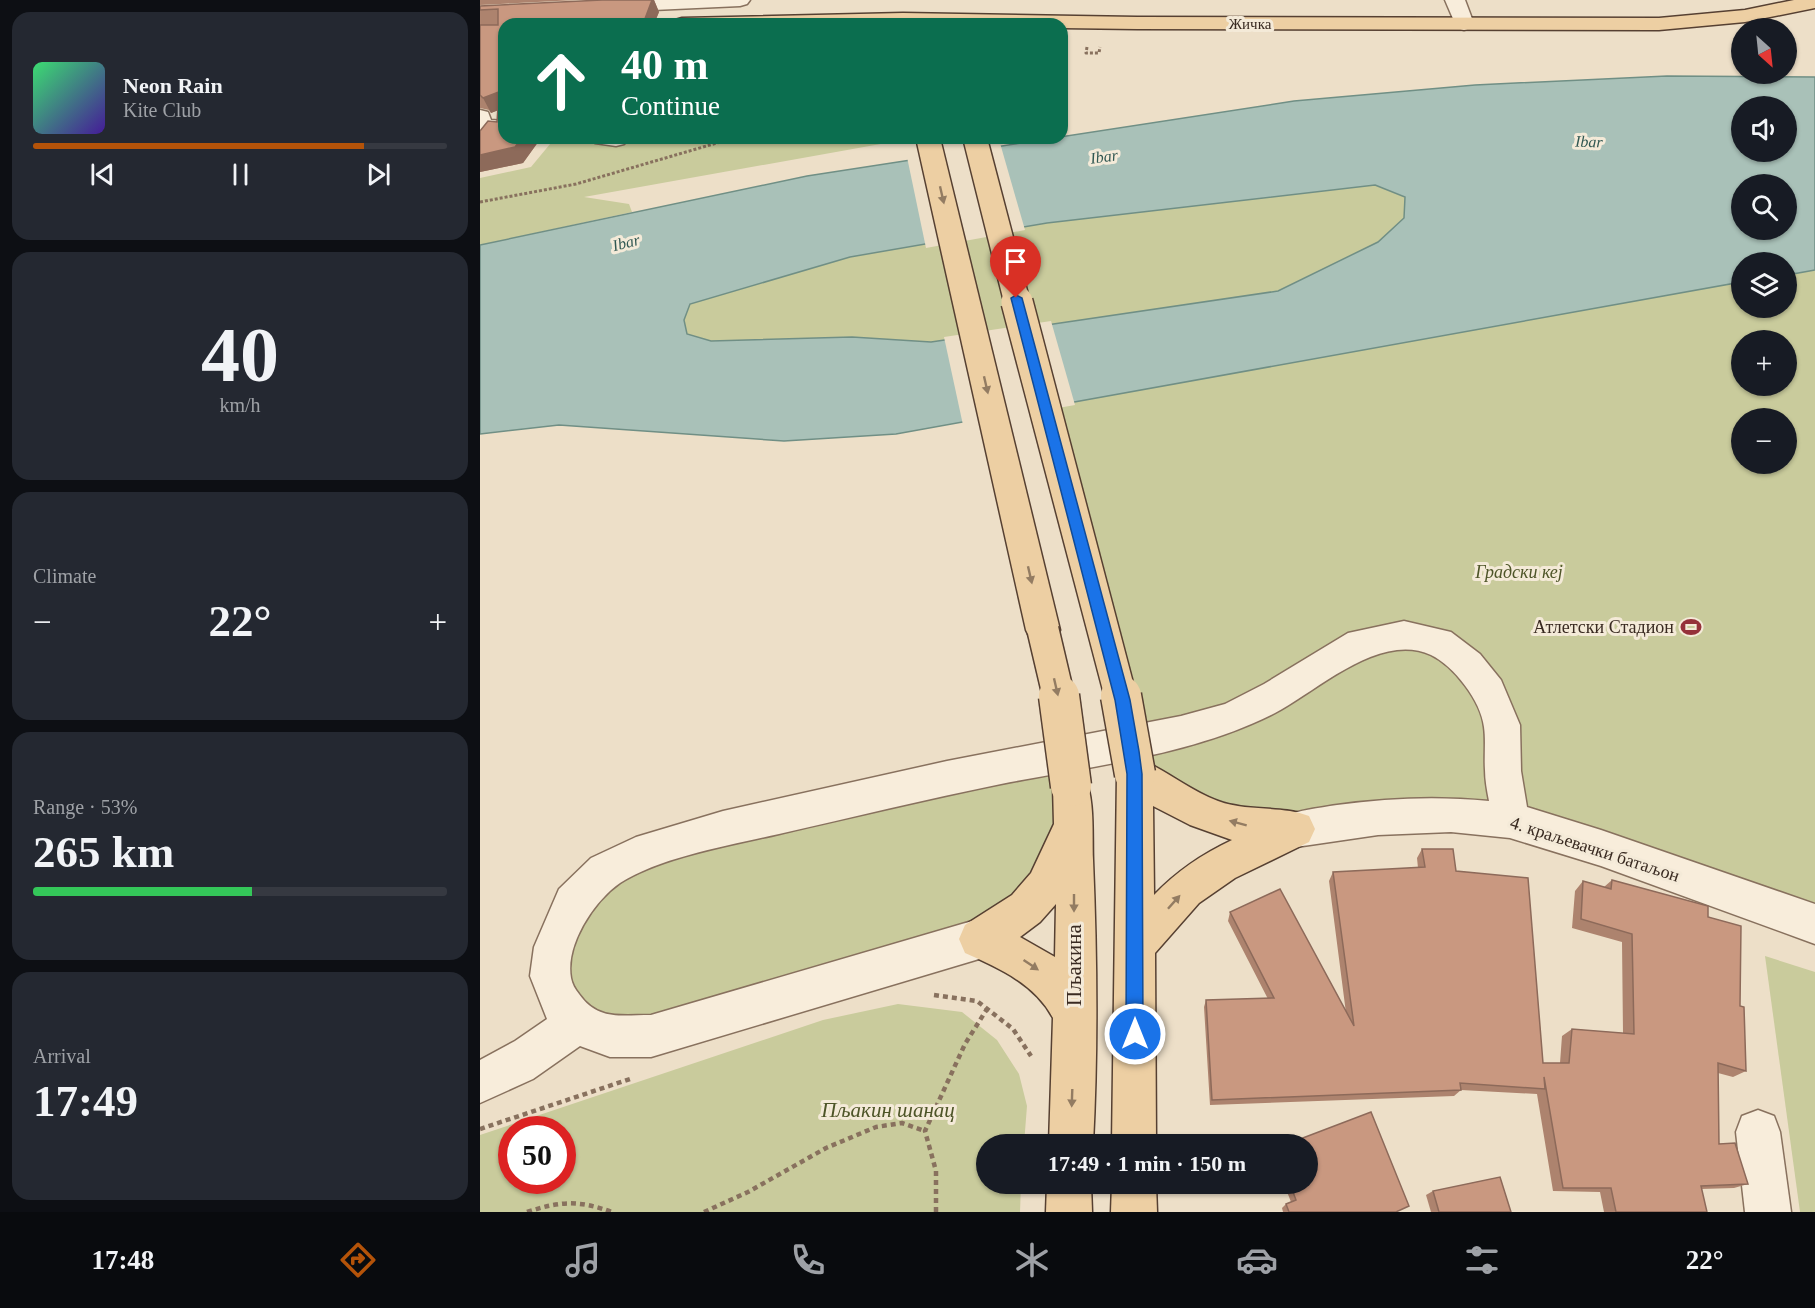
<!DOCTYPE html>
<html lang="en">
<head>
<meta charset="utf-8">
<style>
  body { margin:0; font-family:"Times New Roman",serif; background:#242831; color:#f1f3f6; height:100vh; display:flex; flex-direction:column; font-size:22px; white-space:nowrap }
  * { box-sizing:border-box; margin:0 }
  p { font-size:20px; color:#9ea1a6 }
  .icon { flex:none; width:33px; height:33px; fill:none; stroke:currentColor; stroke-width:2; stroke-linecap:round; stroke-linejoin:round }
  .map { position:relative; flex:1; overflow:hidden }
  .panel { display:flex; flex-direction:column; gap:12px; padding:12px; background:#0d0f14; width:480px }
  .panel>* { flex:none }
  .guide { position:absolute; left:18px; top:18px; width:570px; height:126px; border-radius:18px; box-shadow:0 2px 4px #0004; background:#0b6e4f; color:#fff; overflow:hidden }
  .needle { width:39px; rotate:153deg }
  .tools { position:absolute; left:1251px; top:18px; display:grid; gap:12px }
  .tools a { display:grid; place-items:center; width:66px; height:66px; border-radius:50%; background:#171b24; box-shadow:0 2px 4px #0004; font-size:30px }
  .speed { position:absolute; left:18px; top:1116px; display:flex; gap:12px; font-size:30px; font-weight:700; text-align:center }
  .speed>* { display:grid; place-content:center; width:78px; height:78px; border-radius:50%; background:#171b24; box-shadow:0 2px 4px #0004; line-height:1 }
  .speed .limit { border:9px solid #d22; background:#fff; color:#111 }
  .pin { position:absolute; display:grid; place-items:center; width:51px; height:51px; color:#fff; margin:-62px -26px; border-radius:50% 50% 50% 0; rotate:-45deg; box-shadow:0 0 6px #0007 }
  .pin .icon { rotate:45deg }
  .me { position:absolute; width:66px; margin:-33px; rotate:0deg; stroke-linejoin:round; filter:drop-shadow(0 0 4px #0008) }
  .turn { display:flex; align-items:center; gap:21px; height:126px; padding:0 24px; font-size:27px }
  .turn .icon { width:78px; height:78px; stroke-width:2.5 }
  .turn b { display:block; font-size:42px; line-height:51px }
  .big { font-size:45px; font-weight:800; line-height:1.1 }
  .panel .card { flex:1; display:flex; flex-direction:column; justify-content:center; gap:9px; min-width:0; padding:0 21px; border-radius:18px; background:#242831 }
  .panel .dial { align-items:center; gap:0 }
  .dial b { font-size:78px; line-height:1 }
  .song { display:flex; align-items:center; gap:18px }
  .cover { width:72px; height:72px; border-radius:9px; background:linear-gradient(135deg,hsl(140 70% 55%),hsl(260 70% 35%)) }
  .played { height:6px; border-radius:3px; background:linear-gradient(90deg,#b45309 80%,#363941 80%) }
  .keys { display:flex; justify-content:space-around; direction:ltr }
  .heat { display:flex; justify-content:space-between; align-items:center; font-size:33px; direction:ltr }
  .charge { height:9px; border-radius:4px; background:linear-gradient(90deg,#34c759 53%,#363941 0) }
  .trip { position:absolute; left:496px; top:1134px; width:342px; height:60px; border-radius:30px; background:#171b24; box-shadow:0 2px 4px #0004; font-weight:800; line-height:60px; text-align:center }
  .tab-bar { display:flex; height:96px; justify-content:space-around; align-items:center; background:#090b0e; color:#9ea1a6 }
  .tab-bar .icon { width:42px; height:42px }
  .tab-bar .on { color:#b45309 }
  .tab-bar b { font-size:27px; color:#f1f3f6 }
  main { display:flex; flex:1; min-height:0 }
  .map>svg:first-child { display:block }
</style>
</head>
<body>
<main>
<section class="panel">
<div class="card">
<div class="song"><i class="cover"></i><div><b>Neon Rain</b><p>Kite Club</p></div></div>
<div class="played"></div>
<div class="keys"><svg class="icon" aria-label="previous" viewBox="0 0 24 24"><path d="M18 5L8 12l10 7zM5 5v14"/></svg><svg class="icon" aria-label="pause" viewBox="0 0 24 24"><path d="M8 5v14M16 5v14"/></svg><svg class="icon" aria-label="next" viewBox="0 0 24 24"><path d="M6 5l10 7-10 7zM19 5v14"/></svg></div>
</div>
<div class="card dial"><b>40</b><p>km/h</p></div>
<div class="card"><p>Climate</p>
<div class="heat"><a>−</a><b class="big">22°</b><a>+</a></div>
</div>
<div class="card"><p>Range · 53%</p><b class="big">265 km</b><div class="charge"></div></div>
<div class="card"><p>Arrival</p><b class="big">17:49</b></div>
</section>
<div class="map">
<svg width="1335" height="1212" viewBox="0 0 1335 1212">
  <rect width="100%" height="100%" fill="#eddfc8"/>
  <g fill="#c9cb9c" fill-rule="evenodd">
    <path d="M75,138H423V140L104,197L149,204L152,212L0,245V178L51,167Z"/>
    <path d="M895,185L925,197L924,218L898,242L799,291L451,342L372,337L231,341L207,335L204,320L210,304L370,257L567,223Z"/>
    <path d="M1335,270V924L1030,820L816,829L655,774L564,406L1261,282L1262,308H1306L1307,275ZM1262,340H1306V386H1262ZM1262,418H1306V464H1262Z"/>
    <path d="M555,760L591,786L538,916L171,1036L95,1024L74,947L125,871Z"/>
    <path d="M1285,956L1335,972V1212H1320Z"/>
    <path d="M418,1004L482,1012L517,1040L539,1074L547,1106L544,1144H507V1184H541L540,1212H0V1135L343,1020ZM32,1130H82V1180H32Z"/>
  </g>
  <path fill="#a9c1b8" stroke="#708f85" stroke-width="1.5" fill-rule="evenodd" d="M1187,76L1335,77V270L1307,275L1306,262H1262L1261,282L416,434L304,441L79,425L0,434V245L327,176L814,101L995,85ZM1262,106H1306V152H1262ZM1262,184H1306V230H1262ZM895,185L925,197L924,218L898,242L798,291L451,342L372,337L231,341L207,334L204,320L210,304L370,257L567,223Z"/>
  <g fill="#eddfc8">
    <path d="M520,143L545,230L446,248L427,157Z"/>
    <path d="M571,321L595,405L483,425L464,337Z"/>
  </g>
  <g fill="none" stroke-linecap="round" stroke-linejoin="round">
    <g stroke="#88715e" stroke-width="3">
      <g id="minor">
        <path d="M129,0H270L267,4L260,6L130,12L123,10L120,6L123,2Z"/>
        <path d="M965,0H985L994,24L991,28L984,30L977,28Z"/>
        <path d="M0,110L8,112L11,120L24,121V135L0,132Z"/>
        <path d="M111,138H147L148,139L144,144L136,146L115,143Z"/>
        <path d="M924,621L971,632L1000,654L1021,680L1040,725L1041,771L1047,807L1121,830L1335,904V944L1121,866L1030,838L971,832L898,835L816,847L803,842L797,829L803,816C820,810 838,808 857,805C908,798 958,796 1009,801C1007,791 1005,780 1005,770C1004,756 1006,741 1004,727C1001,701 974,666 951,655C900,631 837,691 795,713C713,755 612,766 521,784C447,799 373,817 299,834C251,845 181,857 140,883C114,901 85,945 91,978C92,984 95,989 99,994C118,1021 141,1015 171,1015L499,919L513,925L519,939L513,953L499,959L171,1057H130L100,1046L53,1079L0,1103V1060L35,1041L67,1019L50,976L54,947L79,889L111,858L156,837L243,811L467,761L701,716L745,704L784,684L868,633Z"/>
        <path d="M1278,1110L1294,1116L1300,1132L1311,1212H1265L1256,1132L1262,1116Z"/>
      </g>
    </g>
    <g stroke="#564032" stroke-width="3">
      <g id="major">
        <path d="M1314,0H1335V8L1265,22L1179,30L657,29L582,28V24H192L195,20L202,18L423,13L657,17L1179,18L1265,10Z"/>
        <path d="M436,138H460L580,630L575,640L563,644L551,640L546,630Z"/>
        <path d="M483,138H507L549,298L545,304L536,307L527,304L523,298Z"/>
        <path d="M655,757C684,768 708,790 738,801C768,812 801,805 829,816L835,829L829,842L755,878L719,903L675,953L676,1144H632L637,774L642,762ZM673,806L710,825L752,840C722,854 697,871 674,895Z"/>
        <path d="M591,769L604,774C615,799 612,833 613,860C617,954 618,1051 613,1144H569L573,1018C555,984 519,968 485,953L479,939L485,925L532,895L551,873L574,824L573,786L578,774ZM576,904L575,957L540,937L560,922Z"/>
        <path d="M567,1184H611L612,1212H566Z"/>
        <path d="M632,1184H676L677,1212H631Z"/>
      </g>
    </g>
    <g stroke="#88715e" stroke-width="3" stroke-dasharray="3 2" stroke-linecap="butt">
      <path d="M607,47L606,53H619L620,47"/>
      <path d="M0,202L96,184L254,138"/>
    </g>
    <g stroke="#88715e" stroke-width="4.5" stroke-dasharray="5 4" stroke-linecap="butt">
      <path d="M454,995L497,1001L533,1029L551,1056"/>
      <path d="M0,1129L150,1079"/>
      <path d="M47,1212C81,1201 98,1200 132,1212"/>
      <path d="M224,1212L268,1192L346,1148L396,1127L422,1123L445,1131"/>
      <path d="M456,1212V1171L445,1131L485,1044L507,1009"/>
    </g>
    <use href="#minor" fill="#f8eddb" fill-rule="evenodd"/>
    <use href="#major" fill="#edcfa3" fill-rule="evenodd"/>
    <g stroke="#564032" stroke-width="26" stroke-linecap="butt">
      <path id="major-bridge-far2" d="M536,298L537,303"/>
    </g>
    <g stroke="#564032" stroke-width="34" stroke-linecap="butt">
      <g id="major-bridge-far1">
        <path d="M537,302L641,698"/>
        <path d="M563,630L579,698"/>
      </g>
    </g>
    <g stroke="#564032" stroke-width="43" stroke-linecap="butt">
      <g id="major-bridge">
        <path d="M579,696L591,786"/>
        <path d="M641,696L655,774"/>
      </g>
    </g>
    <use href="#major-bridge-far2" stroke="#edcfa3" stroke-width="23"/>
    <use href="#major-bridge-far1" stroke="#edcfa3" stroke-width="31"/>
    <use href="#major-bridge" stroke="#edcfa3" stroke-width="40"/>
  </g>
  <g fill="#ad836e">
    <path d="M0,0H96L0,5Z"/>
    <path d="M122,0H174L179,12L174,24H24V138H61L43,163L0,172V131L8,121L17,122L18,110L11,113L9,110L0,108V6Z"/>
    <path d="M942,849L976,871L1063,1063H1080L1082,1036L1092,1029L1143,1033L1142,942L1092,928L1095,891L1103,881L1124,887L1132,880L1228,917L1260,1006L1266,1071L1253,1077L1238,1073L1239,1144L1268,1184L1254,1188L1221,1189L1227,1212H1124L1120,1192L1073,1191L1057,1094L981,1090L974,1096L730,1105L724,1007L726,1000L788,999L748,921L750,912L866,1013L849,881L853,872L938,868L937,858Z"/>
    <path d="M804,1184H828L917,1212H803L802,1208L806,1204L811,1202Z"/>
    <path d="M953,1191L1031,1212H951L946,1195Z"/>
  </g>
  <g fill="#8d6a5a">
    <path d="M172,0H174L179,12L174,24H163Z"/>
    <path d="M24,90V108L11,113L3,98Z"/>
    <path d="M42,138H61L43,163L0,172V155Z"/>
  </g>
  <g fill="#c99880" stroke="#8d6a5a" stroke-width="1.5">
    <path d="M122,0H172L163,24H24V90L3,98L0,95V25H18V9L0,10V6Z"/>
    <path d="M24,100V138H42L35,147L0,155V131L8,121L17,122L18,108Z"/>
    <path d="M942,849H973L976,871L1048,878L1063,1063H1089L1092,1029L1154,1034L1152,934L1101,919L1103,881L1131,889L1132,880L1228,906V917L1261,926L1260,1006L1264,1007L1266,1071L1238,1063L1239,1144L1255,1143L1268,1184L1221,1186L1227,1212H1136L1131,1188H1083L1064,1077L1065,1089L980,1083L981,1090L732,1100L726,1000L794,998L750,912L800,889L874,1026L853,872L945,867Z"/>
    <path d="M891,1112L929,1206L916,1212H809L806,1204L816,1200L810,1184H828V1144H807Z"/>
    <path d="M1020,1177L1031,1212H959L953,1191Z"/>
  </g>
  <defs><path id="oneway-solid" d="M-6-.8H1V-3.2L6.5 0L1 3.2V.8H-6Z" transform="scale(1.5)"/></defs>
  <g fill="#937c62">
    <use href="#oneway-solid" transform="translate(462 195) rotate(77)"/>
    <use href="#oneway-solid" transform="translate(506 385) rotate(77)"/>
    <use href="#oneway-solid" transform="translate(550 575) rotate(77)"/>
    <use href="#oneway-solid" transform="translate(576 687) rotate(77)"/>
    <use href="#oneway-solid" transform="translate(758 823) rotate(-165)"/>
    <use href="#oneway-solid" transform="translate(694 902) rotate(-48)"/>
    <use href="#oneway-solid" transform="translate(594 903) rotate(90)"/>
    <use href="#oneway-solid" transform="translate(551 965) rotate(34)"/>
    <use href="#oneway-solid" transform="translate(592 1098) rotate(92)"/>
  </g>
  <path fill="#1a73e8" stroke="#114b97" stroke-width="1.5" d="M536,295L542,298L650,700L659,751L662,774L663,1034L661,1040L655,1042L648,1040L646,1034L647,774L635,700L531,298Z"/>
  <defs>
    <g id="stadium-bare" transform="scale(1.62)"><path d="M0-5a6.5 5 0 1 0 0 10a6.5 5 0 1 0 0-10ZM-3.5-1.8h7v3.6h-7Z" fill="#95313a" stroke="#f4ead8" stroke-width="2.5" paint-order="stroke"/></g>
  </defs>
  <g fill-rule="evenodd">
    <use href="#stadium-bare" x="1211" y="627"/>
  </g>
  <g text-anchor="middle" stroke-width="6" stroke-linejoin="round" paint-order="stroke">
    <g font-size="15" fill="#392a21" stroke="#f4ead8">
      <text x="770" y="29">Жичка</text>
    </g>
    <g font-size="16" font-style="italic" fill="#315852" stroke="#f4ead8">
      <text transform="translate(1109 141) rotate(2)" y="6">Ibar</text>
      <text transform="translate(624 156) rotate(-7)" y="6">Ibar</text>
      <text transform="translate(146 242) rotate(-14)" y="6">Ibar</text>
    </g>
    <g font-size="18" font-style="italic" fill="#4e5528" stroke="#f4ead8">
      <text x="1039" y="578">Градски кеј</text>
    </g>
    <g font-size="18" fill="#392a21" stroke="#f4ead8" text-anchor="end">
      <text x="1194" y="633">Атлетски Стадион</text>
    </g>
    <g font-size="18" fill="#392a21" stroke="#f4ead8">
      <text transform="translate(1115 849) rotate(18)" y="6">4. краљевачки батаљон</text>
    </g>
    <g font-size="21" fill="#392a21" stroke="#f4ead8">
      <text transform="translate(594 965) rotate(-90)" y="7">Пљакина</text>
    </g>
    <g font-size="21" font-style="italic" fill="#4e5528" stroke="#f4ead8">
      <text x="408" y="1117">Пљакин шанац</text>
    </g>
  </g>
</svg>
<div class="tools">
<a><svg class="needle" viewBox="-14 -14 28 28"><path d="M0-13l5 13h-10z" fill="#e53935"/><path d="M0 13l5-13h-10z" fill="#9ea1a6"/></svg></a>
<a><svg class="icon" aria-label="sound" viewBox="0 0 24 24"><path d="M4 9h4l5-4v14l-5-4H4zM17 9q2 3 0 6"/></svg></a>
<a><svg class="icon" aria-label="search" viewBox="0 0 24 24"><circle cx="10" cy="10" r="6"/><path d="M15 15l6 6"/></svg></a>
<a><svg class="icon" aria-label="layers" viewBox="0 0 24 24"><path d="M12 4l9 5-9 5-9-5zM3 14l9 5 9-5"/></svg></a>
<a>+</a>
<a>−</a>
</div>
<div class="speed"><div class="limit">50</div></div>
<div class="pin" style="left:536px;top:298px;background:#d93025"><svg class="icon" aria-label="arrive" viewBox="0 0 24 24"><path d="M6 21V4h12l-3 4 3 4H6"/></svg></div>
<svg class="me" style="left:655px;top:1034px" viewBox="-20 -20 40 40"><circle r="17" fill="#1a73e8" stroke="#fff" stroke-width="3"/><path d="M0-11L8 9 0 5-8 9z" fill="#fff"/></svg>
<div class="trip">17:49 · 1 min · 150 m</div>
<div class="guide">
<div class="turn"><svg class="icon" aria-label="ahead" viewBox="0 0 24 24"><path d="M12 20V5M6 11l6-6 6 6"/></svg><div><b>40 m</b>Continue</div></div>
</div>
</div>
</main>
<nav class="tab-bar">
<b>17:48</b>
<svg class="icon on" aria-label="directions" viewBox="0 0 24 24"><path d="M12 3l9 9-9 9-9-9zM9 14v-3h6M13 9l2 2-2 2"/></svg>
<svg class="icon" aria-label="music" viewBox="0 0 24 24"><path d="M9 18V5l10-2v13"/><circle cx="6" cy="18" r="3"/><circle cx="16" cy="16" r="3"/></svg>
<svg class="icon" aria-label="phone" viewBox="0 0 24 24"><path d="M5 4h4l2 5-3 2q2 4 5 5l2-3 5 2v4C11 20 4 13 5 4z"/></svg>
<svg class="icon" aria-label="climate" viewBox="0 0 24 24"><path d="M12 3v18M4 7l16 10M4 17L20 7"/></svg>
<svg class="icon" aria-label="car" viewBox="0 0 24 24"><path d="M5 17H2v-5l4-1 3-4h7l3 4 3 1v5h-3M9 17h6M6 11h13"/><circle cx="7" cy="17" r="2"/><circle cx="17" cy="17" r="2"/></svg>
<svg class="icon" aria-label="filters" viewBox="0 0 24 24"><path d="M4 7h16M4 17h16"/><circle cx="9" cy="7" r="2"/><circle cx="15" cy="17" r="2"/></svg>
<b>22°</b>
</nav>
</body>
</html>
